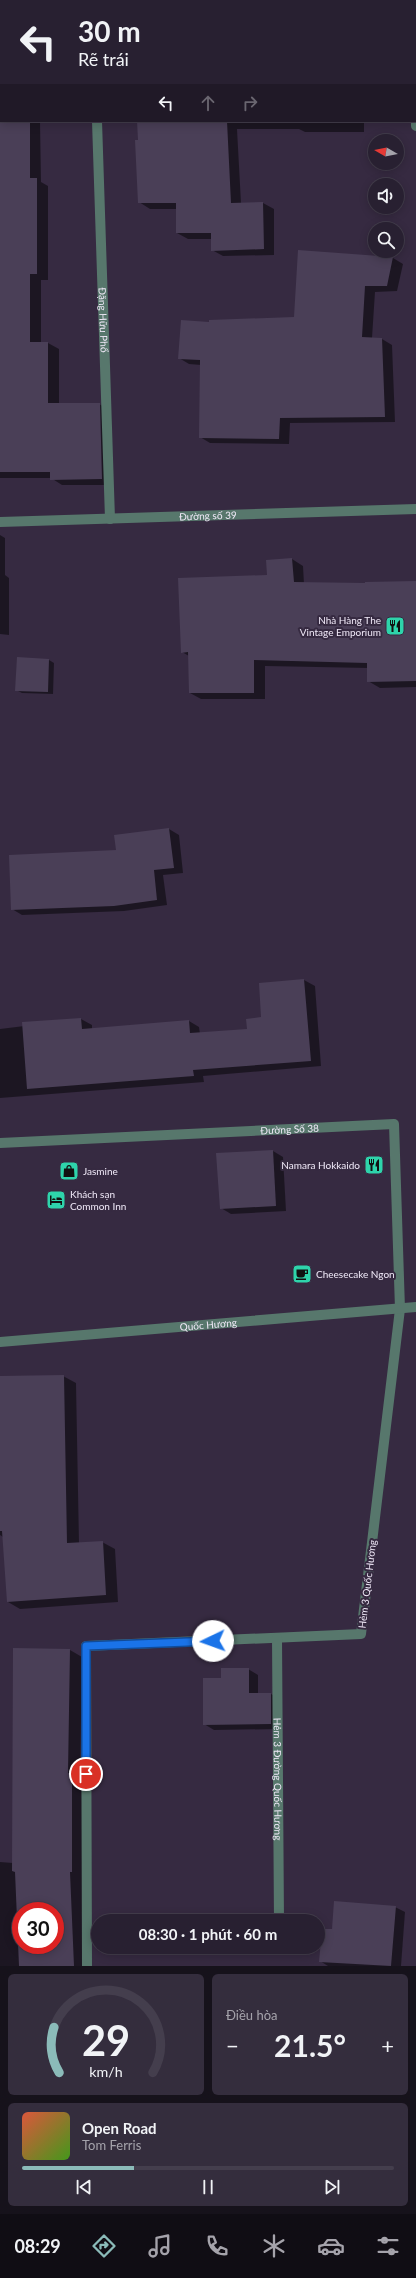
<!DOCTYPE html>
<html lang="vi">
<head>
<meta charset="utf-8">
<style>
  body { margin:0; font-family:Lato,sans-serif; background:#342d3d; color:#f1f3f6; height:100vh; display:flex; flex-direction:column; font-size:15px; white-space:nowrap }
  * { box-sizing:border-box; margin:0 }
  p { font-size:13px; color:#a5a3ab }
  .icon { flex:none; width:22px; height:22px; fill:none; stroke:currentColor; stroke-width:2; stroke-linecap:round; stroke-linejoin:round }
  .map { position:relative; height:1966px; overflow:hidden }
  .drawer { display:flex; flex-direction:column; gap:8px; padding:8px; background:#16121b; flex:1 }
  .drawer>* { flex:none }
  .banner { position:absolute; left:0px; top:0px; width:416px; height:122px; box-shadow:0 2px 10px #0003,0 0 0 1px #443e4d; background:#282031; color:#f1f3f6; overflow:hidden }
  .needle { width:26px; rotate:279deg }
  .fabs { position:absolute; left:368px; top:134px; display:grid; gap:8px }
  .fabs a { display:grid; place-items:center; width:36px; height:36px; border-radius:50%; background:#282031; box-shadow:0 2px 10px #0003,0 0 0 1px #443e4d; font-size:20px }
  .speed { position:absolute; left:12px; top:1902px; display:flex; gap:8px; font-size:20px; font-weight:700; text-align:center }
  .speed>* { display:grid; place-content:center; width:52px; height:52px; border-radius:50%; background:#282031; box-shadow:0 2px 10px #0003,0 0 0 1px #443e4d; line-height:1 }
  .speed .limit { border:6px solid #d22; background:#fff; color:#111 }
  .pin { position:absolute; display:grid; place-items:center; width:34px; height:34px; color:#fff; margin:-17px; border:2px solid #fff; border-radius:50%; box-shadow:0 1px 4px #0007 }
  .me { position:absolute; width:44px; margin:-22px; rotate:267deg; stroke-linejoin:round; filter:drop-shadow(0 0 3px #0008) }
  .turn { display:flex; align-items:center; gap:14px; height:84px; padding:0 12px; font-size:18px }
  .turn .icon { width:52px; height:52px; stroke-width:2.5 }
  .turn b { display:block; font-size:28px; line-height:34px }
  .lanes { display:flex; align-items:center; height:38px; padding:0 12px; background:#0003; justify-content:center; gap:20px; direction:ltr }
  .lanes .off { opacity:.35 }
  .big { font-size:30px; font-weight:700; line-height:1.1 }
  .drawer .card { flex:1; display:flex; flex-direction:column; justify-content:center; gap:6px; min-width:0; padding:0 14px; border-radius:6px; background:#342d3d }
  .drawer .dial { align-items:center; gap:0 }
  .dial svg { height:104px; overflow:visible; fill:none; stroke:#443e4d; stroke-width:7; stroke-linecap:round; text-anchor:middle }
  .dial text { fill:#f1f3f6; stroke:none }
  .song { display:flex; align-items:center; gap:12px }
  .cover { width:48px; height:48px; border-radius:6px; background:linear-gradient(135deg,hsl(10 70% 55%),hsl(100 70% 35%)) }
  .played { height:4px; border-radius:2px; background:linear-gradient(90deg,#8bbbb9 30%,#443e4d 30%) }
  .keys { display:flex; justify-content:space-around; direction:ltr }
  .heat { display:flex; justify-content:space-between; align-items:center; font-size:22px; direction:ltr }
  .drawer .tiles { flex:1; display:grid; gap:8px; grid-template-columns:1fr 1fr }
  .card:last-child { grid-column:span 2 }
  .trip { position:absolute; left:91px; top:1914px; width:234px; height:40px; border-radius:20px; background:#282031; box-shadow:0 2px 10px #0003,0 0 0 1px #443e4d; font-weight:700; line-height:40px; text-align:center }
  .dock { display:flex; height:64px; justify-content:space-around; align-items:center; background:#100d14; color:#a5a3ab }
  .dock .icon { width:28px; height:28px }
  .dock .active { color:#8bbbb9 }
  .dock b { font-size:18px; color:#f1f3f6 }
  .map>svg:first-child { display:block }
</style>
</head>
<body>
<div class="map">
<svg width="416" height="1966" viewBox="0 0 416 1966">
  <rect width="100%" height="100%" fill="#362a41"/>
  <g fill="#0007" fill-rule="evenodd">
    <path d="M0,0H39L1,1V121H40L41,182L48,186V280H41V343H48L59,349V404H99L111,411L113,485H62L51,478H0Z"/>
    <path d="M133,0H416V55L415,1Z"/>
    <path d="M138,121H364V132H305L299,129H237L241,203H263L274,209V255L223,256L212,250V239H188L177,233V209H150L139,202Z"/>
    <path d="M299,251L393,258L403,264L397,291L375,292L372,338L382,339L392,345L395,422L290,423L289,444L210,443L200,437L201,365L189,364L179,358L210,323L295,318Z"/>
    <path d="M0,535L5,538V575L9,578V635L0,634Z"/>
    <path d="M292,559L303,566L304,584H366L416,582V687L380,688L368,681V668L265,666V699H201L190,693L189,656L182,652L268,576Z"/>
    <path d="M18,658L49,660L54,663L53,694L22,693L16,690Z"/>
    <path d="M169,829L179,835L183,873L163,875L167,905L124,911L22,915L12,909L117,851Z"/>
    <path d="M304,980L315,986L321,1066L203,1076L204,1082L0,1098V1029L81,1019L92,1025V1029L189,1021L199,1027L200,1034L248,1030Z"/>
    <path d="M273,1151L283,1157L286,1211L231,1214L221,1208Z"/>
    <path d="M63,1376L76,1383L79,1543L102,1542L115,1549L118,1602L20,1609L8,1602L3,1537L0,1535V1377Z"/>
    <path d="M14,1649L70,1650L82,1657L80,1779L84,1782V1878H82L86,1966H0V1862L13,1863ZM21,1911H55V1945H21Z"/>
    <path d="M248,1669L258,1675V1694H271L280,1699V1729L214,1730L204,1724L222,1680Z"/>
    <path d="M395,1907L405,1912L401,1966H328L320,1961L333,1930Z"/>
  </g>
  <g fill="#4a3f57" fill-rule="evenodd">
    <path d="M0,121H30V178H37V274H30V342H48V403H100L102,479L50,480V472H0Z"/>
    <path d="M137,121H227L231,203L263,202L264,249L211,251V233H176V203H138L135,140H138Z"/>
    <path d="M298,250L393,257L387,286H365L362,337L382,338L385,417L280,418L279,439L199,438L200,360L178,359L181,320L209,322V320L294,317Z"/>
    <path d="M292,558L294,582L365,583V582L416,581V681L367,682V663L254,660V693H189L188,652L181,653L178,578L267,575L266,560Z"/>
    <path d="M17,657L49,659L48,692L15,691Z"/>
    <path d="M169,828L174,868L154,870L157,900L114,906L11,910L9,855L116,850L114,835Z"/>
    <path d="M304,979L311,1061L193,1070L194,1076L27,1089L22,1022L81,1018L82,1029L189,1020L190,1033L247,1029L246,1019L261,1017L259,983Z"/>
    <path d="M273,1150L276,1206L220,1209L216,1153Z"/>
    <path d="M64,1375L67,1543L103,1541L106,1595L7,1602L2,1531H0V1376Z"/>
    <path d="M13,1648L70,1649L68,1773L72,1774V1872H70L74,1966H19L15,1872L12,1871ZM21,1911H55V1945H21Z"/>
    <path d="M221,1668H249V1693H271V1724L203,1725V1678H221Z"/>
    <path d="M334,1901L396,1906L391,1966L319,1962L322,1929H332Z"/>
  </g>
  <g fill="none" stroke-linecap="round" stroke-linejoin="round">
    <g stroke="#57776c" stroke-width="10">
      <path d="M93,0V1"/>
      <path d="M413,0V1"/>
      <path d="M415,81L416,126"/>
      <path id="s1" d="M97,121L110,519"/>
      <path id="s2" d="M0,522L416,509"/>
      <path id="s3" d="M0,1143L394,1124L400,1309L361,1634L86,1646L87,1966"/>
      <path id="s4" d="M277,1638L279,1921"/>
      <path d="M279,1947V1949"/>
    </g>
    <path stroke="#57776c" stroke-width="10" id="s5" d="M0,1342L416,1307"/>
  </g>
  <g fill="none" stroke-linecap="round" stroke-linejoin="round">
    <g stroke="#114b97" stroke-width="10">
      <path id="route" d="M86,1774V1646L213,1641"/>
    </g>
    <use href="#route" stroke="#1a73e8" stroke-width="7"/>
  </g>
  <defs>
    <g id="restaurant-square" transform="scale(1)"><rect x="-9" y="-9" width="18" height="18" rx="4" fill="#2ed4ab" stroke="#362a41"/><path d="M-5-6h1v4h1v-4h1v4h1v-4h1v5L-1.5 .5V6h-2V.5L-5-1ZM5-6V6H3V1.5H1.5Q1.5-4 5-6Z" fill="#111"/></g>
    <g id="shop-square" transform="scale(1)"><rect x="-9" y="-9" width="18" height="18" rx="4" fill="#2ed4ab" stroke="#362a41"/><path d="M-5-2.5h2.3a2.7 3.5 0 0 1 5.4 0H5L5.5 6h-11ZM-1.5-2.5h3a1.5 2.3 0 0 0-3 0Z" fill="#111"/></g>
    <g id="hotel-square" transform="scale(1)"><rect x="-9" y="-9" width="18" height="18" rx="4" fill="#2ed4ab" stroke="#362a41"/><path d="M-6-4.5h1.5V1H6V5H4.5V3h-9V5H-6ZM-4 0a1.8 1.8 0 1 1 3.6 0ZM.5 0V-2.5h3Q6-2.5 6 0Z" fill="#111"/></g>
    <g id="cafe-square" transform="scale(1)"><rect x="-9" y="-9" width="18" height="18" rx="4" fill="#2ed4ab" stroke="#362a41"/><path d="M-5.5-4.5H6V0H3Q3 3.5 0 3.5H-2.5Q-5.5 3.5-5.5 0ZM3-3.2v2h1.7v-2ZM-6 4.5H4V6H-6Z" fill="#111"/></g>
  </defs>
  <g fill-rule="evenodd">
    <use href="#restaurant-square" x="395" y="626"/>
    <use href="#restaurant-square" x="374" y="1165"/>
    <use href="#shop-square" x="69" y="1171"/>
    <use href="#hotel-square" x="56" y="1200"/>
    <use href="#cafe-square" x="302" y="1274"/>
  </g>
  <g text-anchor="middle" stroke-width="4" stroke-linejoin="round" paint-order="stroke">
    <g font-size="10" fill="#f0e9f8" stroke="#362a41">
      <text dy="4" stroke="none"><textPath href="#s1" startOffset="199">Đặng Hữu Phổ</textPath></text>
      <text dy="4" stroke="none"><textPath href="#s2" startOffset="208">Đường số 39</textPath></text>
      <text dy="4" stroke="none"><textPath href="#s3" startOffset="290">Đường Số 38</textPath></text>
      <text dy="4" stroke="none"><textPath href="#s5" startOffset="209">Quốc Hương</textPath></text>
      <text transform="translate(367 1584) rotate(-83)" y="4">Hẻm 3 Quốc Hương</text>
      <text dy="4" stroke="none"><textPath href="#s4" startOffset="141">Hẻm 3 Đường Quốc Hương</textPath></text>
    </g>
    <g font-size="10" fill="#f0e9f8" stroke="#362a41" text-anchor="start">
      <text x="381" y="624" text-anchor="end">Nhà Hàng The<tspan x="381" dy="12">Vintage Emporium</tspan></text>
      <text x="360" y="1169" text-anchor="end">Namara Hokkaido</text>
      <text x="83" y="1175">Jasmine</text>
      <text x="70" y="1198">Khách sạn<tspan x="70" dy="12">Common Inn</tspan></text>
      <text x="316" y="1278">Cheesecake Ngon</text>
    </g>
  </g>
</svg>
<div class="fabs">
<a><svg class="needle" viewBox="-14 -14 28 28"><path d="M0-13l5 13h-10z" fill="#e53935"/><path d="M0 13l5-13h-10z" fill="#a5a3ab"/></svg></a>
<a><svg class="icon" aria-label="sound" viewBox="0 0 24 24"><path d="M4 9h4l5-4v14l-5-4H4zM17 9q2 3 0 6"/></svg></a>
<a><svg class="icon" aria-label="search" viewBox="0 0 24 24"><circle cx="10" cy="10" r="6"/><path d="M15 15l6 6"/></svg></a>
</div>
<div class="speed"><div class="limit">30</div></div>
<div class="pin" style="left:86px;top:1774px;background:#d93025"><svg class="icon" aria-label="arrive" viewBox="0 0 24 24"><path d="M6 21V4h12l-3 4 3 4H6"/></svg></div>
<svg class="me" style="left:213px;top:1641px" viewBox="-20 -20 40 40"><circle r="19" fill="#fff"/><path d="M0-13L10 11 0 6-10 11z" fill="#1a73e8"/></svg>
<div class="trip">08:30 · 1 phút · 60 m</div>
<div class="banner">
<div class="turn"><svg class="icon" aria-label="left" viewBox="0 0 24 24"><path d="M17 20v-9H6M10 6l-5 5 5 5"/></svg><div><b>30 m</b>Rẽ trái</div></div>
<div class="lanes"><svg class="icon" aria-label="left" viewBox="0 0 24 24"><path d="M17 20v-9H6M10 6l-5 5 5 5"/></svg><svg class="icon off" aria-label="ahead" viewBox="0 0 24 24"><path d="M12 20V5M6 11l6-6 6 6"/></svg><svg class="icon off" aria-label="right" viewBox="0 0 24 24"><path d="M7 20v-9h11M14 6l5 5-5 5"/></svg></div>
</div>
</div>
<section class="drawer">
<div class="tiles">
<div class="card dial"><svg viewBox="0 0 100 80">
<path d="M14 69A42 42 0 1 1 86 69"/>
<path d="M14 69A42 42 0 0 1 10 34" stroke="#8bbbb9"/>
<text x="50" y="56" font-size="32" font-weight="700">29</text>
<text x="50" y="72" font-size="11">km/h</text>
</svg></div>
<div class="card"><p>Điều hòa</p>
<div class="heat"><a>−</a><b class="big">21.5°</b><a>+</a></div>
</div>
<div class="card">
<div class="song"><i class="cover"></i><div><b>Open Road</b><p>Tom Ferris</p></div></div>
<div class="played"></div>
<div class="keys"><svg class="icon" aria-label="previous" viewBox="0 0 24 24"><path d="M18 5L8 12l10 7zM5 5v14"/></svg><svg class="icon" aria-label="pause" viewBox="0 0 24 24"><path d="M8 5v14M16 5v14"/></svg><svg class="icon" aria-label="next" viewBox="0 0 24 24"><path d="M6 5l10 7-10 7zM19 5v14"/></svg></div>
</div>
</div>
</section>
<nav class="dock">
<b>08:29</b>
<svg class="icon active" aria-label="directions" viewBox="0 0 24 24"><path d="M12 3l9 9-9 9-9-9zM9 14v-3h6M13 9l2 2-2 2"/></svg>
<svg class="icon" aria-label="music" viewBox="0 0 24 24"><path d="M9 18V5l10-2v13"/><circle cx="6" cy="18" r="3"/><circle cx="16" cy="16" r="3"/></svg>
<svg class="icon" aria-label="phone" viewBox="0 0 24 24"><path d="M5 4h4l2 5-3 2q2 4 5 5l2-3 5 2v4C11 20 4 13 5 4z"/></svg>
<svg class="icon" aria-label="climate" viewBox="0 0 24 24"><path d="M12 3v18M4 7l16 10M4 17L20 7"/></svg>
<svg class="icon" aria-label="car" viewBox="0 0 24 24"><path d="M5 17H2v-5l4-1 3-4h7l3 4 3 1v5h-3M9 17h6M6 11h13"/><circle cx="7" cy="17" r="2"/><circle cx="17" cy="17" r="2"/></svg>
<svg class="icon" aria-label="filters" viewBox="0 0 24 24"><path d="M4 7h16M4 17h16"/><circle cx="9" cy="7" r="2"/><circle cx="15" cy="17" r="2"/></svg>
</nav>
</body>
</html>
